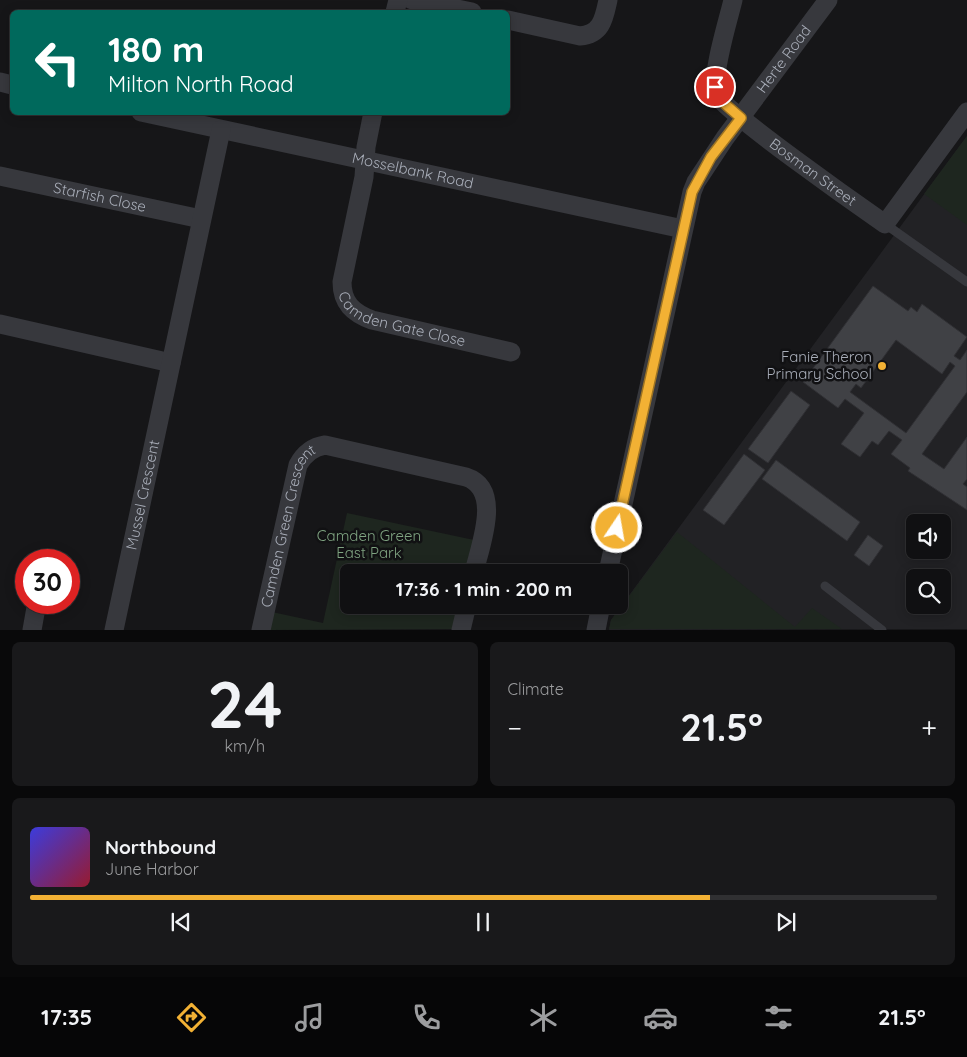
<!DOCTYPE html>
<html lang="en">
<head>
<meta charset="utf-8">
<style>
  body { margin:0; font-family:Quicksand,sans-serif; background:#19191b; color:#f1f3f6; height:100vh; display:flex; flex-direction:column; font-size:19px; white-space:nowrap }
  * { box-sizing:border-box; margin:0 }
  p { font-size:16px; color:#9c9d9f }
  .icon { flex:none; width:28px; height:28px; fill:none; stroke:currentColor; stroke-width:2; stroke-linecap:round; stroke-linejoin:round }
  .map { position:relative; height:630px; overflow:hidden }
  .side { display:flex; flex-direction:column; gap:12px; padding:12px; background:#09090a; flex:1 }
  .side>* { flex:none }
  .hud { position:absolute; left:10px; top:10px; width:500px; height:105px; border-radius:8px; box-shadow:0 2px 12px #0003,0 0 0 1px #303032; background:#00695c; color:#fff; overflow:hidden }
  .fabs { position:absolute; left:906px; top:514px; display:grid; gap:10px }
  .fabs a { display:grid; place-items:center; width:45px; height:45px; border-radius:8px; background:#101012; box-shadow:0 2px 12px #0003,0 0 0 1px #303032; font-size:25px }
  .speed { position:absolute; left:15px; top:549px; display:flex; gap:10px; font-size:25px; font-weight:700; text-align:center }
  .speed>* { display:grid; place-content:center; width:65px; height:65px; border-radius:50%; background:#101012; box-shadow:0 2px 12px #0003,0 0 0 1px #303032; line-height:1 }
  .speed .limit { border:8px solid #d22; background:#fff; color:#111 }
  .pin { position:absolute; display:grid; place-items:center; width:42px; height:42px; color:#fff; margin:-21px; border:2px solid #fff; border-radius:50%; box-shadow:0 1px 5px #0007 }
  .me { position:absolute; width:55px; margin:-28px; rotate:12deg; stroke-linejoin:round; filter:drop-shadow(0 0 4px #0008) }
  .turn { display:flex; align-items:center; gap:18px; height:105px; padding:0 15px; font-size:22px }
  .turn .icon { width:65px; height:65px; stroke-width:2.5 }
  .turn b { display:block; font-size:35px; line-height:42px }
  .big { font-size:38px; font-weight:800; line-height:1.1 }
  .side .widget { flex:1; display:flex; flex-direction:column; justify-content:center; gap:8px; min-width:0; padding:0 18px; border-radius:8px; background:#19191b }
  .side .dial { align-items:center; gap:0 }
  .dial b { font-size:65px; line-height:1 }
  .song { display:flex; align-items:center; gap:15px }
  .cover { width:60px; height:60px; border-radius:8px; background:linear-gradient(135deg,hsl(240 70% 55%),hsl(350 70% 35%)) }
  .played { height:5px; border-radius:2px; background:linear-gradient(90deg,#f2b134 75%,#303032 75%) }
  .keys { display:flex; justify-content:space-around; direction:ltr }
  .heat { display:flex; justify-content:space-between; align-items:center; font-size:28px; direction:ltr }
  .side .tiles { flex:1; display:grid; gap:12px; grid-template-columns:1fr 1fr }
  .widget:last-child { grid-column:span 2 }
  .trip { position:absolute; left:340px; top:564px; width:288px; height:50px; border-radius:8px; background:#101012; box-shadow:0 2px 12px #0003,0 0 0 1px #303032; font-weight:800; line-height:50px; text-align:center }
  .menu { display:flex; height:80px; justify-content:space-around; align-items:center; background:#060607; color:#9c9d9f }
  .menu .icon { width:35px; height:35px }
  .menu .current { color:#f2b134 }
  .menu b { font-size:22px; color:#f1f3f6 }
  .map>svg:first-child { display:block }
</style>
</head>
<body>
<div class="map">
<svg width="967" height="630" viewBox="0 0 967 630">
  <rect width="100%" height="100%" fill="#161618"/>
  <path fill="#222225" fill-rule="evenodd" d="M967,136V629L609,630L611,620ZM915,522H942V550H915ZM915,578H942V605H915Z"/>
  <g fill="#1e261f">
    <path d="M967,136V225L924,194Z"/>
    <path d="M347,513L474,540L467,572H349V605H460L454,629L269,630L272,612L323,623Z"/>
    <path d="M677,532L795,627L812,608L842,629H609L611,620Z"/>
  </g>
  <g fill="#404145" stroke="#303034" fill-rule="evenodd">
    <path d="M873,286L908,311L911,307L917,312L922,304L967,337L954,356L960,360L967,350V392L922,454L944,469L967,437V479L963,484L967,487V510L908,471L910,468L891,454L902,440L889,431L878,445L872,441L860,457L841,444L864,413L845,399L838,408L803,382ZM896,340L942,374L950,362L955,366L906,433L850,392L856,384L861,388Z"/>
    <path d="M791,391L810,405L768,463L748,449Z"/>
    <path d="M744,454L765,470L724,525L703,510Z"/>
    <path d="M776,460L860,522L847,541L762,479Z"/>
    <path d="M868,535L883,546L869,566L854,555Z"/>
  </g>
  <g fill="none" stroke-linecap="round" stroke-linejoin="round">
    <g stroke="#37383d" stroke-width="9">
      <path d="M885,224L967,282"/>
      <path d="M825,586L882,630"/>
    </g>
    <g stroke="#37383d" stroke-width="19">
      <path d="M412,0L472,12"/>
      <path id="s1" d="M733,0C728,21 711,75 716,94C721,109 862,208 885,224L967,112"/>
      <path d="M395,12L398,0"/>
      <path d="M508,20L580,36C602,34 604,18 608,0"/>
      <path d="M0,82L12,85"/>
      <path id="s2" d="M141,112L683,229"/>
      <path id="s3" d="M373,112L366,147L364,177L342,282C342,303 353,313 372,320L511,352"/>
      <path id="s4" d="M0,176L201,219"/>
      <path d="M0,324L171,363"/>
      <path id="s5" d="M608,572L692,192L696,182L725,138L828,0"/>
      <path d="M32,630L37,602"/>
      <path id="s6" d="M114,630L221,130"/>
      <path id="s7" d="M261,630L298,465C304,454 312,447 325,445L466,477C503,489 480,546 474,572"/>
      <path d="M461,630L467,605"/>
      <path d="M596,630L601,605"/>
    </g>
  </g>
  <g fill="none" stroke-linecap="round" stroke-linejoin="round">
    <g stroke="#9d7322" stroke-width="12">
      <path id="route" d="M617,528L692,192L711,157L741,118L718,98L715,87"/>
    </g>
    <use href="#route" stroke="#f2b134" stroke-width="9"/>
  </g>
  <circle fill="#f2b134" stroke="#111113" stroke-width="2" cx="882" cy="366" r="5"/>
  <g text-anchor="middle" stroke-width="5" stroke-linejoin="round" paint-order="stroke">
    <g font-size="15" fill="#a8adb8" stroke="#111113">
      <text dy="5" stroke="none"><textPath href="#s5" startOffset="551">Herte Road</textPath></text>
      <text dy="5" stroke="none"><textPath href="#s2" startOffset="278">Mosselbank Road</textPath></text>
      <text dy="5" stroke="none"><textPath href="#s1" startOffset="221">Bosman Street</textPath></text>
      <text dy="5" stroke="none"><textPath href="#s4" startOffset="102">Starfish Close</textPath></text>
      <text dy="5" stroke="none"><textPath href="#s3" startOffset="252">Camden Gate Close</textPath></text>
      <text dy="5" stroke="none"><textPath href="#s6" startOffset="138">Mussel Crescent</textPath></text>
      <text dy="5" stroke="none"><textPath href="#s7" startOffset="108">Camden Green Crescent</textPath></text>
    </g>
    <g font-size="15" fill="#a8adb8" stroke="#111113" text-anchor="end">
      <text x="872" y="362">Fanie Theron<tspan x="872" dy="17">Primary School</tspan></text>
    </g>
    <g font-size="15" fill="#7fa381" stroke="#111113">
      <text x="369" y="541">Camden Green<tspan x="369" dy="17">East Park</tspan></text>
    </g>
  </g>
</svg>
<div class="fabs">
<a><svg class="icon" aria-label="sound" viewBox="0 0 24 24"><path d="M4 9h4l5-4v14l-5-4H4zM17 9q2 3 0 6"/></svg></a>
<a><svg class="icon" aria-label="search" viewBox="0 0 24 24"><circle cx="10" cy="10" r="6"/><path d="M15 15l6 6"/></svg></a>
</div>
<div class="speed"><div class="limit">30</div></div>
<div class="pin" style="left:715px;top:87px;background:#d93025"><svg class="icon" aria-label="arrive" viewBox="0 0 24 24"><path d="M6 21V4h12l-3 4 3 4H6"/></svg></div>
<svg class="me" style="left:617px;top:528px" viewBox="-20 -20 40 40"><circle r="17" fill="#f2b134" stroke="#fff" stroke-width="3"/><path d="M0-11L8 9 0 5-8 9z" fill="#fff"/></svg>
<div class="trip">17:36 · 1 min · 200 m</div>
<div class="hud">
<div class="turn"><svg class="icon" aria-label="left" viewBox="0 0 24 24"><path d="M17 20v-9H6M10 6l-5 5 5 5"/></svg><div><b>180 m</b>Milton North Road</div></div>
</div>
</div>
<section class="side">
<div class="tiles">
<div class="widget dial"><b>24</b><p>km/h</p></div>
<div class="widget"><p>Climate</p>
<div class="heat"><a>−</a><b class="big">21.5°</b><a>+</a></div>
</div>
<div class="widget">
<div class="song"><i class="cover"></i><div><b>Northbound</b><p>June Harbor</p></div></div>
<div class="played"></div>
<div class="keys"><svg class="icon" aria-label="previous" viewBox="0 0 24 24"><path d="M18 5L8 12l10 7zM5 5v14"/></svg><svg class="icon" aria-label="pause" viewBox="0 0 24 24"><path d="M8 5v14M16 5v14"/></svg><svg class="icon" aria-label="next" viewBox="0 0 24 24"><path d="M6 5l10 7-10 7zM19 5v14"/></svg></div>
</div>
</div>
</section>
<nav class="menu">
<b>17:35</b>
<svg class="icon current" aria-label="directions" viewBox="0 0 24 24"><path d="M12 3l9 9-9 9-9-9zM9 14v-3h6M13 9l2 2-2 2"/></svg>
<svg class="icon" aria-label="music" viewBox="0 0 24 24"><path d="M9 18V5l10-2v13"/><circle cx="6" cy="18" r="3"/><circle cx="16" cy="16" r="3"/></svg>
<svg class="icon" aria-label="phone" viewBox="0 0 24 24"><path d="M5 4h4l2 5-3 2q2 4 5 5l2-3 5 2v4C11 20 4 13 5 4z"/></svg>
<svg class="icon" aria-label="climate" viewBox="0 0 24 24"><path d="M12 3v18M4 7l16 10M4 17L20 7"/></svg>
<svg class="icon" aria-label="car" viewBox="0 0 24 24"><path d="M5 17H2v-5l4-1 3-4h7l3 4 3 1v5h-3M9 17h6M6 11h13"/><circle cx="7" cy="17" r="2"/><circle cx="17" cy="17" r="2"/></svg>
<svg class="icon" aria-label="filters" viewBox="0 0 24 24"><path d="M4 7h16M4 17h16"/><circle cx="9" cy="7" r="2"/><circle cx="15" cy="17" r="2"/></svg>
<b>21.5°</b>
</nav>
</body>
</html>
